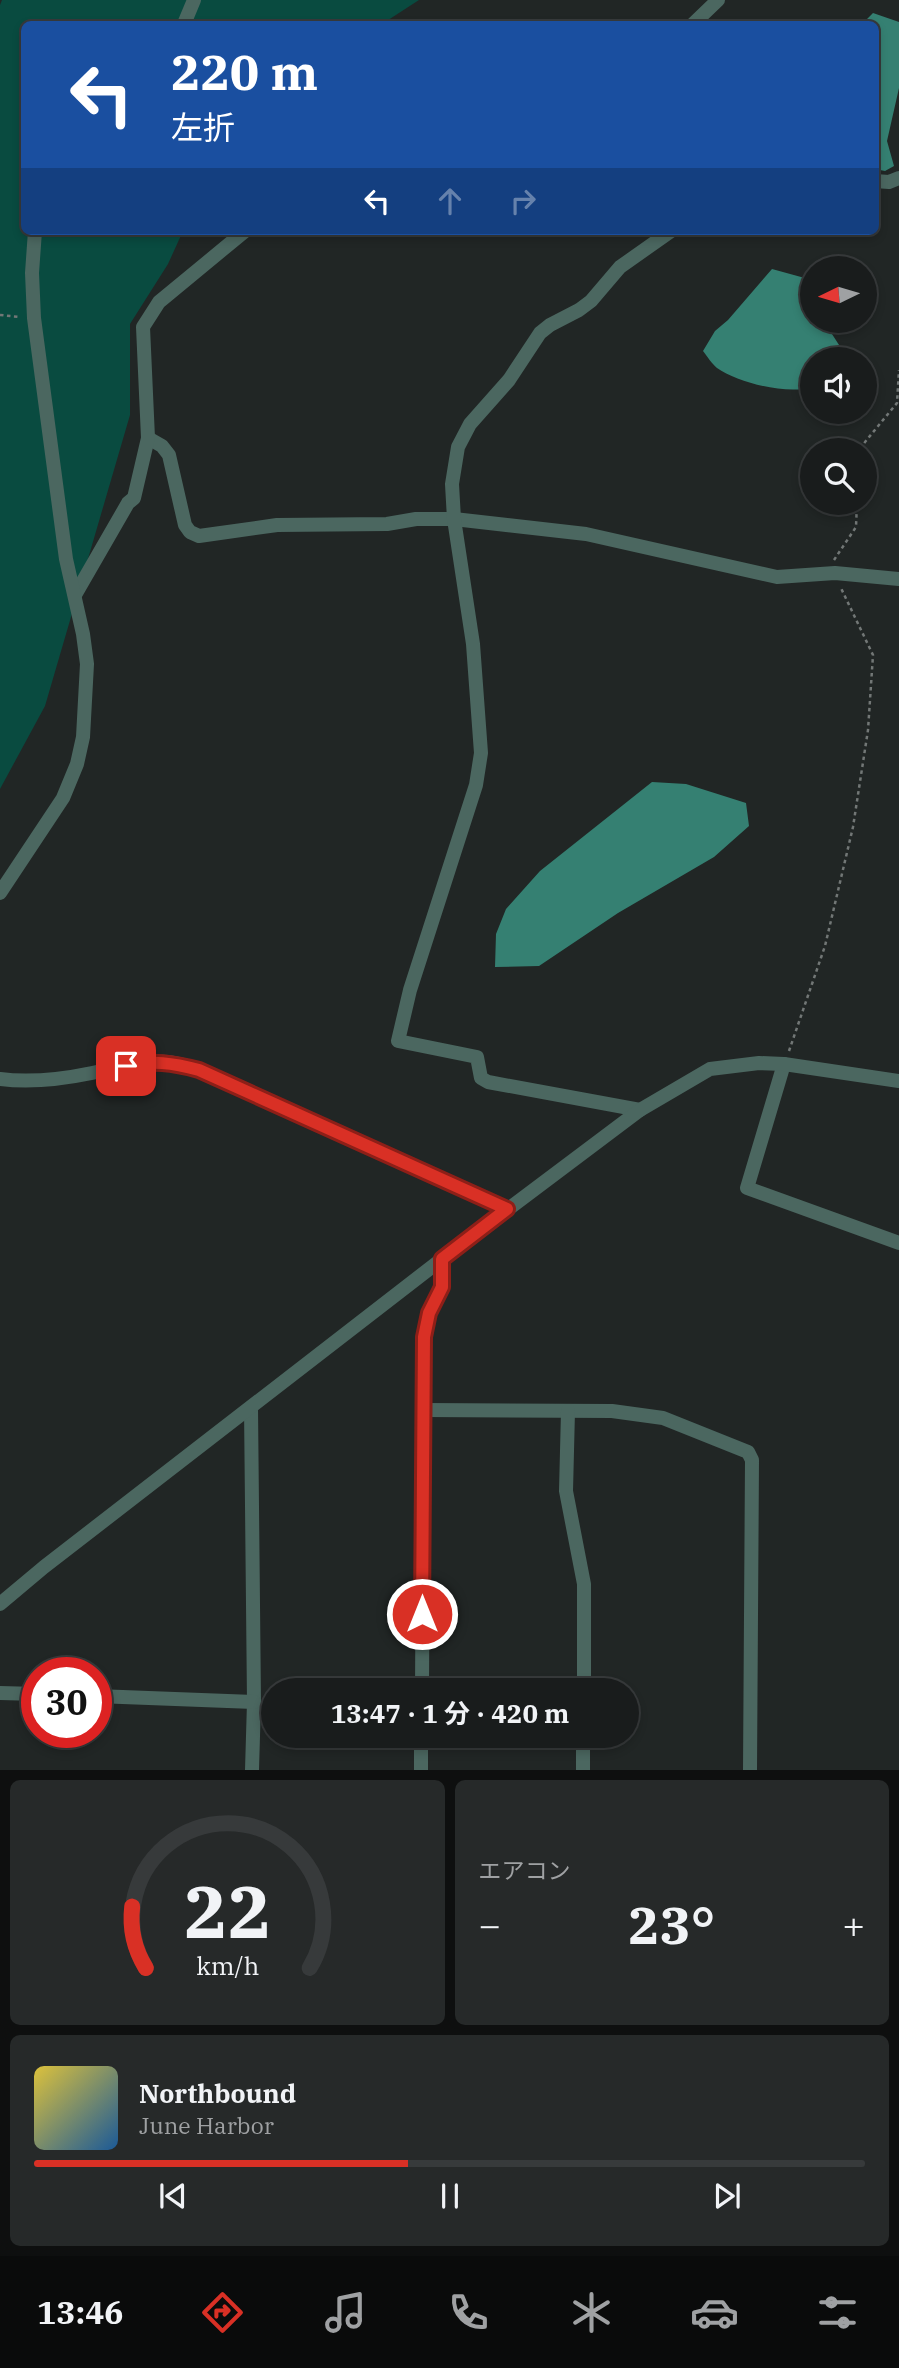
<!DOCTYPE html>
<html lang="ja">
<head>
<meta charset="utf-8">
<style>
  body { margin:0; font-family:"IBM Plex Serif","Noto Sans JP",serif; background:#262929; color:#f1f3f6; height:100vh; display:flex; flex-direction:column; font-size:26px; white-space:nowrap }
  * { box-sizing:border-box; margin:0 }
  p { font-size:23px; color:#9fa1a3 }
  .icon { flex:none; width:38px; height:38px; fill:none; stroke:currentColor; stroke-width:2; stroke-linecap:round; stroke-linejoin:round }
  .map { position:relative; height:1770px; overflow:hidden }
  .drawer { display:flex; flex-direction:column; gap:10px; padding:10px; background:#0e0f0f; flex:1 }
  .drawer>* { flex:none }
  .banner { position:absolute; left:21px; top:21px; width:858px; height:214px; border-radius:10px; box-shadow:0 4px 10px #0003,0 0 0 2px #373a3b; background:#1a4fa0; color:#fff; overflow:hidden }
  .needle { width:46px; rotate:265deg }
  .tools { position:absolute; left:800px; top:256px; display:grid; gap:14px }
  .tools a { display:grid; place-items:center; width:77px; height:77px; border-radius:50%; background:#191c1c; box-shadow:0 4px 10px #0003,0 0 0 2px #373a3b; font-size:35px }
  .speed { position:absolute; left:21px; top:1657px; display:flex; gap:14px; font-size:35px; font-weight:700; text-align:center }
  .speed>* { display:grid; place-content:center; width:91px; height:91px; border-radius:50%; background:#191c1c; box-shadow:0 4px 10px #0003,0 0 0 2px #373a3b; line-height:1 }
  .speed .limit { border:10px solid #d22; background:#fff; color:#111 }
  .pin { position:absolute; display:grid; place-items:center; width:60px; height:60px; color:#fff; margin:-30px; border-radius:14px; box-shadow:0 4px 10px #0006 }
  .me { position:absolute; width:77px; margin:-38px; rotate:0deg; stroke-linejoin:round; filter:drop-shadow(0 0 5px #0008) }
  .turn { display:flex; align-items:center; gap:24px; height:147px; padding:0 35px; font-size:32px }
  .turn .icon { width:91px; height:91px; stroke-width:2.5 }
  .turn b { display:block; font-size:49px; line-height:60px }
  .lanes { display:flex; align-items:center; height:66px; padding:0 35px; background:#0003; justify-content:center; gap:35px; direction:ltr }
  .lanes .off { opacity:.35 }
  .big { font-size:52px; font-weight:700; line-height:1.1 }
  .drawer .tile { flex:1; display:flex; flex-direction:column; justify-content:center; gap:10px; min-width:0; padding:0 24px; border-radius:10px; background:#262929 }
  .drawer .dial { align-items:center; gap:0 }
  .dial svg { height:182px; overflow:visible; fill:none; stroke:#373a3b; stroke-width:7; stroke-linecap:round; text-anchor:middle }
  .dial text { fill:#f1f3f6; stroke:none }
  .song { display:flex; align-items:center; gap:21px }
  .cover { width:84px; height:84px; border-radius:10px; background:linear-gradient(135deg,hsl(50 70% 55%),hsl(210 70% 35%)) }
  .played { height:7px; border-radius:4px; background:linear-gradient(90deg,#d93025 45%,#373a3b 45%) }
  .keys { display:flex; justify-content:space-around; direction:ltr }
  .heat { display:flex; justify-content:space-between; align-items:center; font-size:38px; direction:ltr }
  .drawer .tiles { flex:1; display:grid; gap:10px; grid-template-columns:1fr 1fr }
  .tile:last-child { grid-column:span 2 }
  .trip { position:absolute; left:261px; top:1678px; width:378px; height:70px; border-radius:35px; background:#191c1c; box-shadow:0 4px 10px #0003,0 0 0 2px #373a3b; font-weight:700; line-height:70px; text-align:center }
  .tab-bar { display:flex; height:112px; justify-content:space-around; align-items:center; background:#0a0b0b; color:#9fa1a3 }
  .tab-bar .icon { width:49px; height:49px }
  .tab-bar .selected { color:#d93025 }
  .tab-bar b { font-size:32px; color:#f1f3f6 }
  .map>svg:first-child { display:block }
</style>
</head>
<body>
<div class="map">
<svg width="899" height="1770" viewBox="0 0 899 1770">
  <rect width="100%" height="100%" fill="#212625"/>
  <path fill="#094b40" d="M2,0H419L382,24H24V231H183L168,264L130,324V415L45,706L0,789V5Z"/>
  <g fill="#358072">
    <path d="M873,13L899,22V88L887,141L894,166L885,171L875,169V24H862Z"/>
    <path d="M772,269L812,280V320H823L848,359H812V387C788,395 738,383 717,368C712,364 707,356 703,351L715,331L728,320Z"/>
    <path d="M652,782L686,784L746,803L749,826L714,857L618,913L539,966L495,967L496,934L506,909L540,871Z"/>
  </g>
  <g fill="none" stroke-linecap="round" stroke-linejoin="round">
    <g stroke="#727776" stroke-width="2.5" stroke-dasharray="3.5 3.5" stroke-linecap="butt">
      <path d="M0,315L20,317"/>
      <path d="M863,450L865,442L897,403L899,370"/>
      <path d="M834,560L856,527L857,502"/>
      <path d="M789,1051L825,946L853,827L868,730L873,655L840,586"/>
    </g>
    <g stroke="#4b6760" stroke-width="14">
      <path d="M184,24L194,0"/>
      <path d="M693,24L718,0"/>
      <path d="M875,181L889,182L899,178"/>
      <path d="M148,438L162,446L169,455L185,525L190,532L199,536L277,525L387,524L416,519H454L586,534L777,577L835,573L899,579"/>
      <path d="M75,595L128,503L134,498L148,438L143,327L159,302L245,231"/>
      <path d="M0,893L63,798L77,764L83,737L87,664L83,634L66,559L34,318L32,273L35,231"/>
      <path d="M784,1064L747,1188L899,1243"/>
      <path d="M0,1079C30,1083 63,1079 92,1073C117,1068 142,1059 168,1062C193,1065 217,1077 240,1087L507,1209"/>
      <path d="M640,1110L488,1082L481,1078L477,1057L398,1041L410,990L476,785L481,753L473,644L454,519L452,484L458,447L470,424L509,380L540,333L550,325L579,310L591,301L620,267L671,231"/>
      <path d="M251,1408L254,1702L252,1770"/>
      <path d="M424,1410L612,1411L663,1418L748,1452L752,1460L750,1770"/>
      <path d="M568,1411L566,1491L584,1584V1690"/>
      <path d="M0,1604L44,1567L442,1259L640,1110L710,1069L759,1063L784,1064L899,1081"/>
      <path d="M422,1690L424,1337L429,1313L442,1288V1259"/>
      <path d="M0,1693L37,1694"/>
      <path d="M96,1696L254,1702"/>
      <path d="M421,1770V1736"/>
      <path d="M583,1770V1736"/>
    </g>
  </g>
  <g fill="none" stroke-linecap="round" stroke-linejoin="round">
    <g stroke="#8d1f18" stroke-width="18">
      <path id="route" d="M126,1066C152,1060 173,1063 199,1070L507,1209L442,1259V1287L429,1313L424,1337L422,1614"/>
    </g>
    <use href="#route" stroke="#d93025" stroke-width="12"/>
  </g>
</svg>
<div class="tools">
<a><svg class="needle" viewBox="-14 -14 28 28"><path d="M0-13l5 13h-10z" fill="#e53935"/><path d="M0 13l5-13h-10z" fill="#9fa1a3"/></svg></a>
<a><svg class="icon" aria-label="sound" viewBox="0 0 24 24"><path d="M4 9h4l5-4v14l-5-4H4zM17 9q2 3 0 6"/></svg></a>
<a><svg class="icon" aria-label="search" viewBox="0 0 24 24"><circle cx="10" cy="10" r="6"/><path d="M15 15l6 6"/></svg></a>
</div>
<div class="speed"><div class="limit">30</div></div>
<div class="pin" style="left:126px;top:1066px;background:#d93025"><svg class="icon" aria-label="arrive" viewBox="0 0 24 24"><path d="M6 21V4h12l-3 4 3 4H6"/></svg></div>
<svg class="me" style="left:422px;top:1614px" viewBox="-20 -20 40 40"><circle r="17" fill="#d93025" stroke="#fff" stroke-width="3"/><path d="M0-11L8 9 0 5-8 9z" fill="#fff"/></svg>
<div class="trip">13:47 · 1 分 · 420 m</div>
<div class="banner">
<div class="turn"><svg class="icon" aria-label="left" viewBox="0 0 24 24"><path d="M17 20v-9H6M10 6l-5 5 5 5"/></svg><div><b>220 m</b>左折</div></div>
<div class="lanes"><svg class="icon" aria-label="left" viewBox="0 0 24 24"><path d="M17 20v-9H6M10 6l-5 5 5 5"/></svg><svg class="icon off" aria-label="ahead" viewBox="0 0 24 24"><path d="M12 20V5M6 11l6-6 6 6"/></svg><svg class="icon off" aria-label="right" viewBox="0 0 24 24"><path d="M7 20v-9h11M14 6l5 5-5 5"/></svg></div>
</div>
</div>
<section class="drawer">
<div class="tiles">
<div class="tile dial"><svg viewBox="0 0 100 80">
<path d="M14 69A42 42 0 1 1 86 69"/>
<path d="M14 69A42 42 0 0 1 8 42" stroke="#d93025"/>
<text x="50" y="56" font-size="32" font-weight="700">22</text>
<text x="50" y="72" font-size="11">km/h</text>
</svg></div>
<div class="tile"><p>エアコン</p>
<div class="heat"><a>−</a><b class="big">23°</b><a>+</a></div>
</div>
<div class="tile">
<div class="song"><i class="cover"></i><div><b>Northbound</b><p>June Harbor</p></div></div>
<div class="played"></div>
<div class="keys"><svg class="icon" aria-label="previous" viewBox="0 0 24 24"><path d="M18 5L8 12l10 7zM5 5v14"/></svg><svg class="icon" aria-label="pause" viewBox="0 0 24 24"><path d="M8 5v14M16 5v14"/></svg><svg class="icon" aria-label="next" viewBox="0 0 24 24"><path d="M6 5l10 7-10 7zM19 5v14"/></svg></div>
</div>
</div>
</section>
<nav class="tab-bar">
<b>13:46</b>
<svg class="icon selected" aria-label="directions" viewBox="0 0 24 24"><path d="M12 3l9 9-9 9-9-9zM9 14v-3h6M13 9l2 2-2 2"/></svg>
<svg class="icon" aria-label="music" viewBox="0 0 24 24"><path d="M9 18V5l10-2v13"/><circle cx="6" cy="18" r="3"/><circle cx="16" cy="16" r="3"/></svg>
<svg class="icon" aria-label="phone" viewBox="0 0 24 24"><path d="M5 4h4l2 5-3 2q2 4 5 5l2-3 5 2v4C11 20 4 13 5 4z"/></svg>
<svg class="icon" aria-label="climate" viewBox="0 0 24 24"><path d="M12 3v18M4 7l16 10M4 17L20 7"/></svg>
<svg class="icon" aria-label="car" viewBox="0 0 24 24"><path d="M5 17H2v-5l4-1 3-4h7l3 4 3 1v5h-3M9 17h6M6 11h13"/><circle cx="7" cy="17" r="2"/><circle cx="17" cy="17" r="2"/></svg>
<svg class="icon" aria-label="filters" viewBox="0 0 24 24"><path d="M4 7h16M4 17h16"/><circle cx="9" cy="7" r="2"/><circle cx="15" cy="17" r="2"/></svg>
</nav>
</body>
</html>
